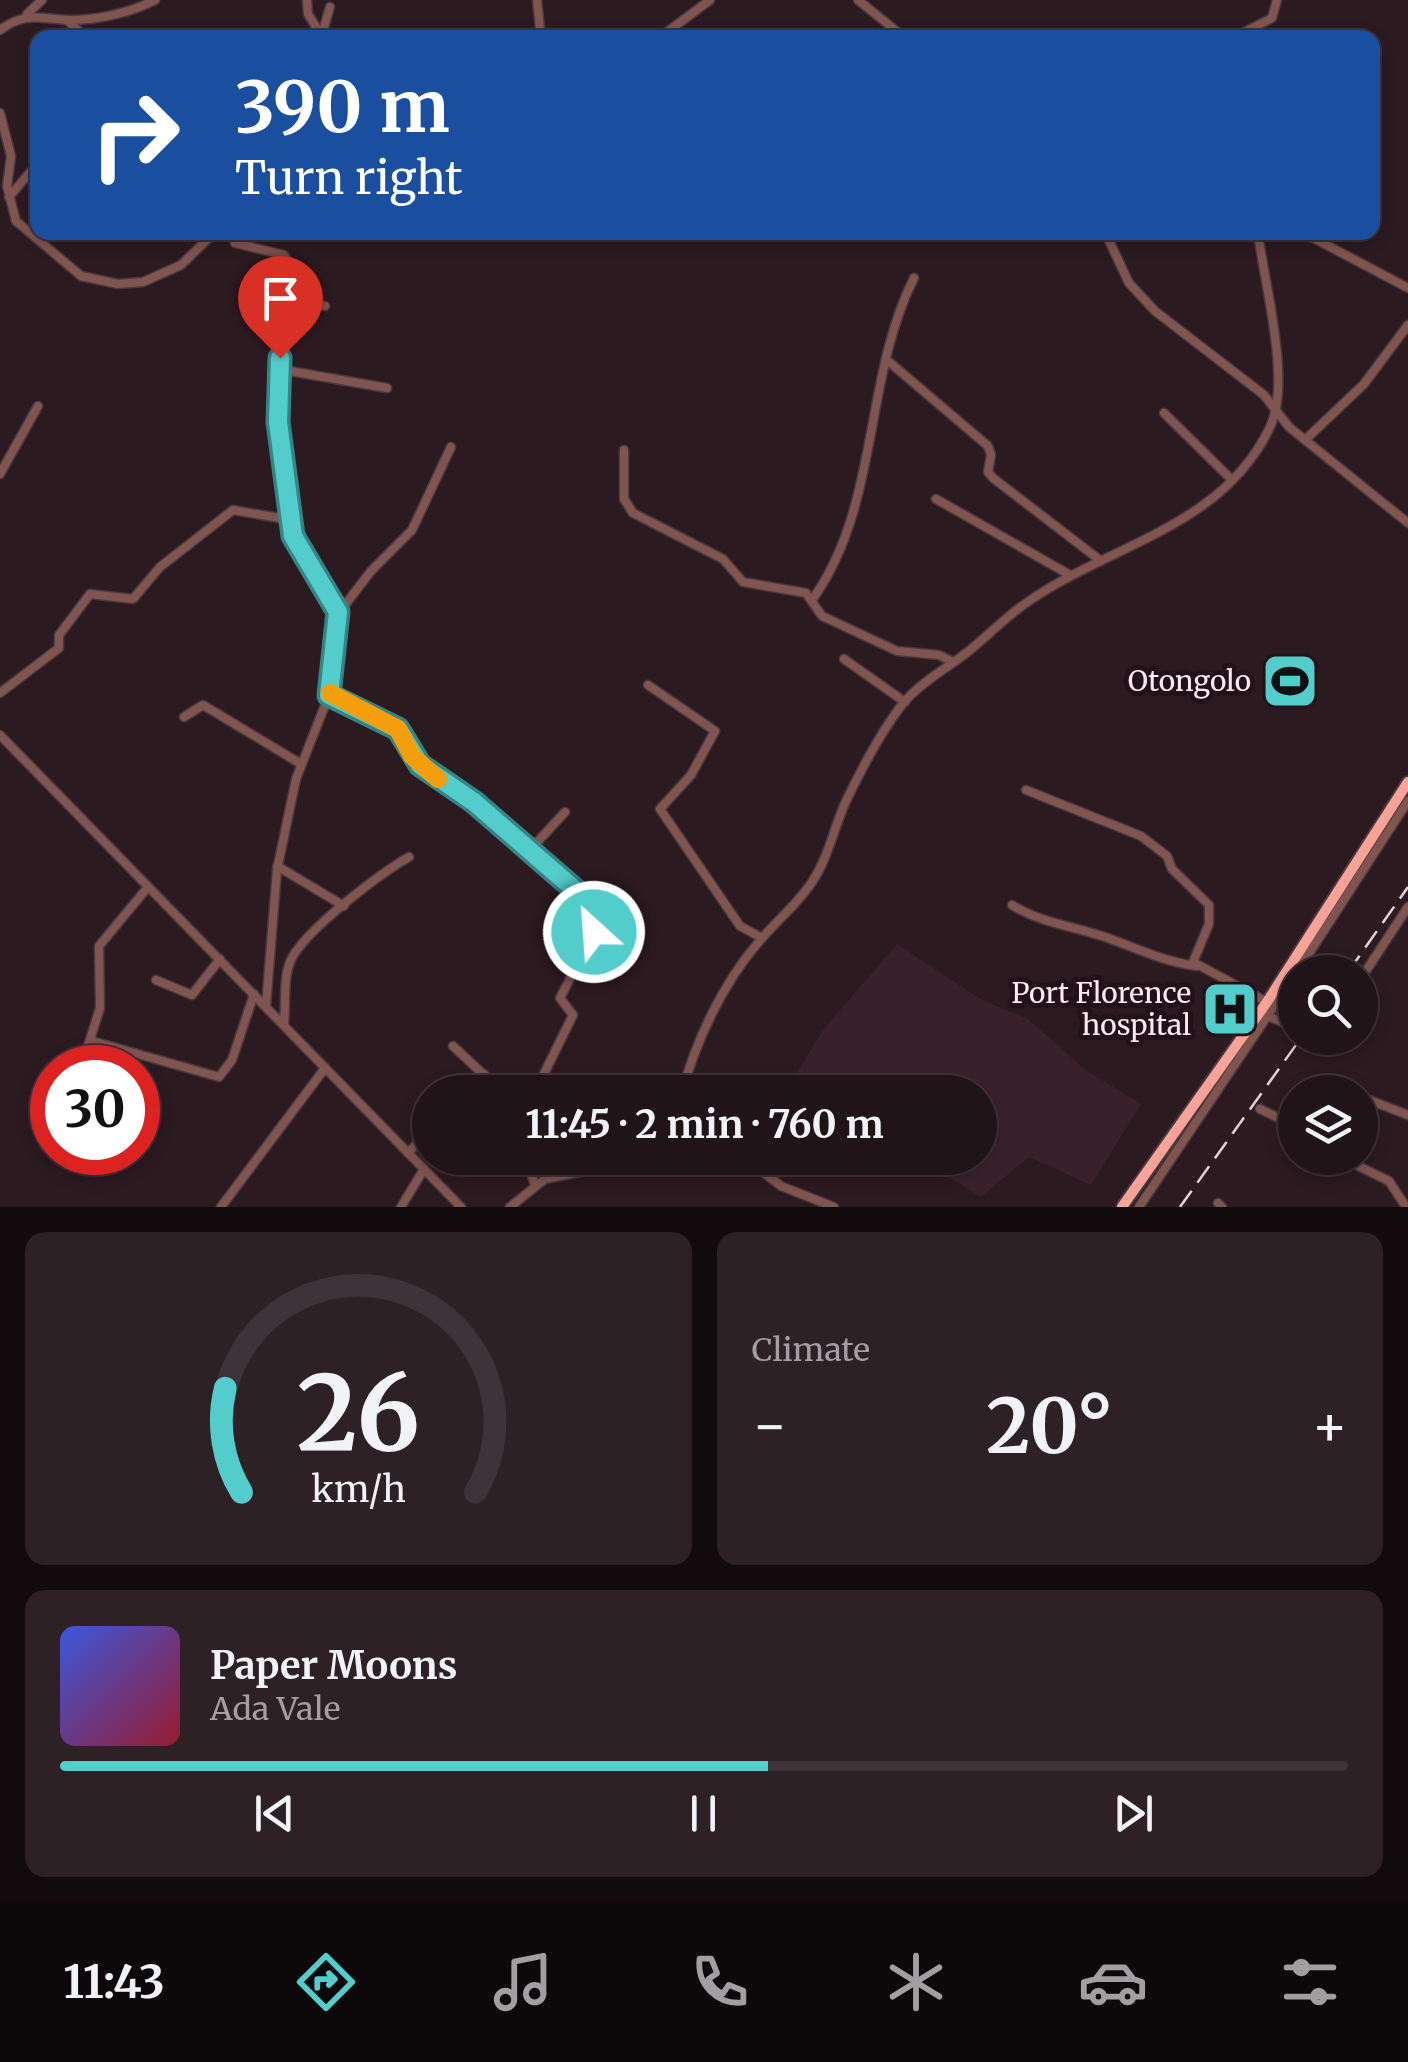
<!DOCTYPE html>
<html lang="en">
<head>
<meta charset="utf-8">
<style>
  body { margin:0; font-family:Merriweather,serif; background:#2d2126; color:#f1f3f6; height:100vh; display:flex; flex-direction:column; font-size:38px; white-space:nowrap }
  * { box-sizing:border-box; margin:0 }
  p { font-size:32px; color:#a29ea2 }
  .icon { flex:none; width:55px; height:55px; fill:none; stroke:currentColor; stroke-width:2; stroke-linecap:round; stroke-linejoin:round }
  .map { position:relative; height:1207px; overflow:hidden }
  .drawer { display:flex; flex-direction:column; gap:25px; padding:25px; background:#120b0e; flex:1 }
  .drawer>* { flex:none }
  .guide { position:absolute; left:30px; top:30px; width:1350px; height:210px; border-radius:20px; box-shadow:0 5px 15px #0003,0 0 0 2px #3e3338; background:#1a4fa0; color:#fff; overflow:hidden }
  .fabs { position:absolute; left:1278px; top:955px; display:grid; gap:20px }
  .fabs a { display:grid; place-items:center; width:100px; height:100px; border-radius:50%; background:#211419; box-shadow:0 5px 15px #0003,0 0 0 2px #3e3338; font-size:50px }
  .speed { position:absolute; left:30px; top:1045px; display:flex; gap:20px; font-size:50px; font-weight:700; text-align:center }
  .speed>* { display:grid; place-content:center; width:130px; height:130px; border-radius:50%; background:#211419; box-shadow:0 5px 15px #0003,0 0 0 2px #3e3338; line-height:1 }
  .speed .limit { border:15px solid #d22; background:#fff; color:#111 }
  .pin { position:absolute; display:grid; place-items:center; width:85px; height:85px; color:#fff; margin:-102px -42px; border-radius:50% 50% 50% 0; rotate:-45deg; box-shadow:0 0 10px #0007 }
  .pin .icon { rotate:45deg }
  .me { position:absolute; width:110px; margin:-55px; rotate:334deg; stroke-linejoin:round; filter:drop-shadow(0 0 8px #0008) }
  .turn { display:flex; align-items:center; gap:35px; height:210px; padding:0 40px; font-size:45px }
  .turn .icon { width:130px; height:130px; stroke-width:2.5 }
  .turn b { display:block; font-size:70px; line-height:85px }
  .big { font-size:75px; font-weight:700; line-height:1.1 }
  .drawer .widget { flex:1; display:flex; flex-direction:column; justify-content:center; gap:15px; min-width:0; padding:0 35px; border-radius:20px; background:#2d2126 }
  .drawer .dial { align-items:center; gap:0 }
  .dial svg { height:260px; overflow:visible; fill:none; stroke:#3e3338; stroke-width:7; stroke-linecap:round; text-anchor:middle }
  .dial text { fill:#f1f3f6; stroke:none }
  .song { display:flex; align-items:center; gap:30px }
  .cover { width:120px; height:120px; border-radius:15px; background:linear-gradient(135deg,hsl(230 70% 55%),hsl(350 70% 35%)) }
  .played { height:10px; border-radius:5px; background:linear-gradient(90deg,#52cdcc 55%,#3e3338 55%) }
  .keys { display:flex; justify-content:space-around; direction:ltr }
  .heat { display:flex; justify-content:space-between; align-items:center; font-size:55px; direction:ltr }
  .drawer .tiles { flex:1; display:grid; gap:25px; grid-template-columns:1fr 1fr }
  .widget:last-child { grid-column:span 2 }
  .trip { position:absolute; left:412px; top:1075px; width:585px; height:100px; border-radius:50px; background:#211419; box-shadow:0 5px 15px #0003,0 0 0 2px #3e3338; font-weight:700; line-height:100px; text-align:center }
  .menu { display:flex; height:160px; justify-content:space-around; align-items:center; background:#0d080a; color:#a29ea2 }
  .menu .icon { width:70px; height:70px }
  .menu .active { color:#52cdcc }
  .menu b { font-size:45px; color:#f1f3f6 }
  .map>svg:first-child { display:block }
</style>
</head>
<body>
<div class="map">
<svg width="1408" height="1207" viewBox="0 0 1408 1207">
  <rect width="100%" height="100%" fill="#2c1a21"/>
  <path fill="#39212b" d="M897,944L982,1000L1028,1019L1087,1071L1141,1104L1091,1185L1029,1157L981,1197L918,1158H980V1092H817L794,1078L823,1030Z"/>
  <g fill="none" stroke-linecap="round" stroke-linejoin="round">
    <g stroke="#49383e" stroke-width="11">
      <g id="minor">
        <path d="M307,0L308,14L323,38"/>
        <path d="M537,0L541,38"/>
        <path d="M858,0L905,38"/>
        <path d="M27,14L42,0"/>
        <path d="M67,20L86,38"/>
        <path d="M0,30C26,11 40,19 69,20C97,20 130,13 155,0"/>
        <path d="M323,31L330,7"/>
        <path d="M659,38L710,0"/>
        <path d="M1233,38L1272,18L1277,0"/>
        <path d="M0,113L11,156L7,186L16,221L81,276L118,284L143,282L181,265L215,232"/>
        <path d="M9,197L38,163"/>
        <path d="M1105,232L1129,283L1155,311L1264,395L1289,427L1408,523"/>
        <path d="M1302,232L1408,288"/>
        <path d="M235,243L284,255L293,268L296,301"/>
        <path d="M325,306L297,299L286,323L277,405L292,531L338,612"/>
        <path d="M888,361L988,446L991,455L988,472L993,478L1101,561"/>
        <path d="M278,369L387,388"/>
        <path d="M1164,413L1232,480"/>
        <path d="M1305,440L1364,384L1408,325"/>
        <path d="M624,450V499L633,513L723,559L743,582L806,593L822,616L897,651L939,655L953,662"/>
        <path d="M0,474L38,406"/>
        <path d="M936,499L1070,575"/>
        <path d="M812,600C880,506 863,379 914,278"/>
        <path d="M844,659L905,702"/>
        <path d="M648,685L715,731L691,775L660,809L740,926L762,938"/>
        <path d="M0,693L59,648V635L90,594L133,599L160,567L233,510L291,520"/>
        <path d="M329,695L398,729L420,765L473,802L592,906L594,933L560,998L573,1015L535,1092"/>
        <path d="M184,717L203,705L301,764"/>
        <path d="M0,735L461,1207"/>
        <path d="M1026,790L1141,836L1167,856L1172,869L1209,905V924L1193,962L1267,1002"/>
        <path d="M529,851L565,812"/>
        <path d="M277,866L344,906"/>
        <path d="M1012,905C1043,924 1074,926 1108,938C1138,949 1165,962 1197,966"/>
        <path d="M1297,972L1408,801"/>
        <path d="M156,980L192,995L220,959"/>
        <path d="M1360,980L1408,907"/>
        <path d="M266,1006L277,870L296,779L329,695L335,618L371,571L412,530L451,447"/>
        <path d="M1267,1016L1295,1027"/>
        <path d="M284,1025C286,1005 283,980 290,962C302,932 381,873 409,857"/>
        <path d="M92,1041L219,1077L232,1060L254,994"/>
        <path d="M453,1046L502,1092"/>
        <path d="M81,1068L100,1008L99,946L148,887"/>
        <path d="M465,1092L484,1074"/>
        <path d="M682,1092C696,1041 722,985 757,944C774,923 797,905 812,882C829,857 834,826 847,799C863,766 882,729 905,701C922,682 945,669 965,654C987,637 1006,616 1029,601C1111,544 1223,527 1270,427C1292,382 1264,283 1258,232"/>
        <path d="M1260,1109L1295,1126"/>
        <path d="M1360,1109L1369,1100L1408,1115"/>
        <path d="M408,1153L430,1130"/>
        <path d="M526,1158L535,1185"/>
        <path d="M1342,1158L1389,1181L1406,1207"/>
        <path d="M759,1169L781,1186L834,1207"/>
        <path d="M1218,1203L1222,1207"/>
        <path d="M221,1207L325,1068"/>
        <path d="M401,1207L424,1169"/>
        <path d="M510,1207L545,1179L649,1158"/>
        <path d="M1139,1207L1295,975"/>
      </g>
    </g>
    <g stroke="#49383e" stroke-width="14">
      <path id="highway" d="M1122,1207L1267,1002L1408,782"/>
    </g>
    <use href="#minor" stroke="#80544f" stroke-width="8"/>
    <use href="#highway" stroke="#f9a297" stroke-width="10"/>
    <g stroke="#e0d2d7" stroke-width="2.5" stroke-dasharray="20 10" stroke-linecap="butt">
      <path d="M1348,972L1408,887"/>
      <path d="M1180,1207L1301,1038"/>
    </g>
  </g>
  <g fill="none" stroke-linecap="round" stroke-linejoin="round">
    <g stroke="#358585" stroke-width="25">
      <path id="route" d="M280,358L278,422L293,536L338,612L329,695L398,729L420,765L474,802L589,902L594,932"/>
    </g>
    <use href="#route" stroke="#52cdcc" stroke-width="18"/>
    <path stroke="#f59e0b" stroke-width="18" d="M330,693L398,729L412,756L438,779"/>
  </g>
  <defs>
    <g id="stadium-square" transform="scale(2.875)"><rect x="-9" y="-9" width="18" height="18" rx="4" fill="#52cdcc" stroke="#221118"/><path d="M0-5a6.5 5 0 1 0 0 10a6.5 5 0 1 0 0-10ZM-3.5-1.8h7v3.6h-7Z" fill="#111"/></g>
    <g id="hospital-square" transform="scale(2.875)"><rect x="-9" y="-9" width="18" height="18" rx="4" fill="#52cdcc" stroke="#221118"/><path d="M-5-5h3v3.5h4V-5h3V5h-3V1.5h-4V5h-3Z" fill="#111"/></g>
  </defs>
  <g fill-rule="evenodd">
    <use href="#stadium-square" x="1290" y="681"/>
    <use href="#hospital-square" x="1230" y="1009"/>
  </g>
  <g text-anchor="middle" stroke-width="10" stroke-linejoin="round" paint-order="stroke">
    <g font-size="28" fill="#faedf2" stroke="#221118" text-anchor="end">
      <text x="1251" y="691">Otongolo</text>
      <text x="1191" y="1003">Port Florence<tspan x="1191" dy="32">hospital</tspan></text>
    </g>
  </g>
</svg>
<div class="fabs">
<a><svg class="icon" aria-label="search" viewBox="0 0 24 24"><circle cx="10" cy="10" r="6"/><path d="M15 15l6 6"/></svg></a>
<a><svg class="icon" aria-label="layers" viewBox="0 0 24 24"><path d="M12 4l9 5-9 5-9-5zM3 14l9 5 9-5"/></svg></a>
</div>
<div class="speed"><div class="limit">30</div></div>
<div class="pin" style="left:280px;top:358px;background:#d93025"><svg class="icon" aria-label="arrive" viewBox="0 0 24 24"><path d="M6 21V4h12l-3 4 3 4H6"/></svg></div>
<svg class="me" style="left:594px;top:932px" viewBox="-20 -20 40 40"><circle r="17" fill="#52cdcc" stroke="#fff" stroke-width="3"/><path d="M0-11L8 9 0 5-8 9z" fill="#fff"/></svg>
<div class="trip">11:45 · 2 min · 760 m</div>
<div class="guide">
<div class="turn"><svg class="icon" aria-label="right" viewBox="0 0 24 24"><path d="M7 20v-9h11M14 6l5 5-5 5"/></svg><div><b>390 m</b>Turn right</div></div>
</div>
</div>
<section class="drawer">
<div class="tiles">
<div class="widget dial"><svg viewBox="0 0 100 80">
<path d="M14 69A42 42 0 1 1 86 69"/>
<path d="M14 69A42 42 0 0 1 9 37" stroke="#52cdcc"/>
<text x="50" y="56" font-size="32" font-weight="700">26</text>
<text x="50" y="72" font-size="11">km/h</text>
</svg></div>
<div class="widget"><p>Climate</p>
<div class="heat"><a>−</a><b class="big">20°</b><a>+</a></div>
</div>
<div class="widget">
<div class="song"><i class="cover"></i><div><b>Paper Moons</b><p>Ada Vale</p></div></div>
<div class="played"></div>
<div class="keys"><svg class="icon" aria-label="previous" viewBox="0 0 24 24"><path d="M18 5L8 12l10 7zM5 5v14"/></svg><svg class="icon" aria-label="pause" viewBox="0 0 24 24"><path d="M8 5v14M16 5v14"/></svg><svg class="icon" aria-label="next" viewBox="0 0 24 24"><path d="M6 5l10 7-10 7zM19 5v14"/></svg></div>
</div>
</div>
</section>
<nav class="menu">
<b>11:43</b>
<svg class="icon active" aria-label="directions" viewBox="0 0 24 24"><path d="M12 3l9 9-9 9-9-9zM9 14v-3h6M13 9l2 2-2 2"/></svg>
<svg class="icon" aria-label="music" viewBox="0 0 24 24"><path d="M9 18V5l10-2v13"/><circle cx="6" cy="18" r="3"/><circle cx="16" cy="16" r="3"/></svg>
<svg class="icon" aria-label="phone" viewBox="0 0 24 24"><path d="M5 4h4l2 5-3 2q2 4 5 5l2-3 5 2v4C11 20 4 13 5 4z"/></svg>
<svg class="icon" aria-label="climate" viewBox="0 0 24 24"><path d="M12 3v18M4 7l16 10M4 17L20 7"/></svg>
<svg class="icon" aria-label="car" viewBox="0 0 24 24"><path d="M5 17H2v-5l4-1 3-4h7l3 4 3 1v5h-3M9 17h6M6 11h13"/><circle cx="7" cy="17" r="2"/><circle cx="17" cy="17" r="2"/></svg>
<svg class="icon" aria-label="filters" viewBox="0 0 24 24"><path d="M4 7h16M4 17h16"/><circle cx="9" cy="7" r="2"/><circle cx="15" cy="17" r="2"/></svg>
</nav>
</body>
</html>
